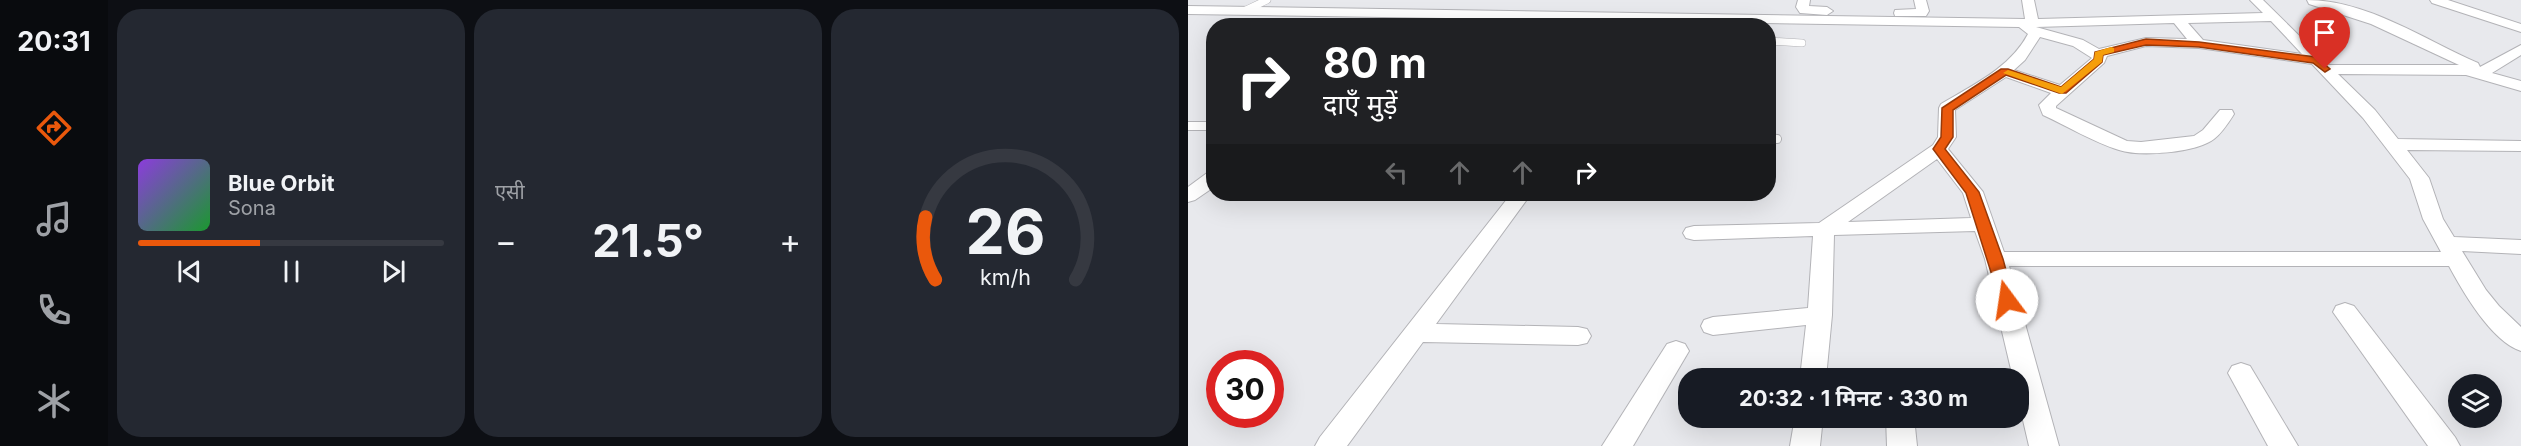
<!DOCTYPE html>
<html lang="hi">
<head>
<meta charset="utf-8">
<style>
  body { margin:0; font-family:Inter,"Noto Sans Devanagari",sans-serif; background:#242831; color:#f1f3f6; height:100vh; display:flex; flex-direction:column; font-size:22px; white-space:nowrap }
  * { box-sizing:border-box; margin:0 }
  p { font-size:20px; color:#9ea1a6 }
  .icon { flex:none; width:33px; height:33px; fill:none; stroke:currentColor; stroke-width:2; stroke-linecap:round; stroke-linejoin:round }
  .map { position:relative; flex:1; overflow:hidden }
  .sheet { display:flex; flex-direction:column; gap:9px; padding:9px; background:#0d0f14; width:1080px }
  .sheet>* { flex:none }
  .top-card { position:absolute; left:18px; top:18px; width:570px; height:183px; border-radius:24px; box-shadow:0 6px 24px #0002; background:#202124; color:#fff; overflow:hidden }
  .fabs { position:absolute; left:1260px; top:374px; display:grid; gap:12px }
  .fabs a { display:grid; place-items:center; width:54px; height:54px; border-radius:50%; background:#171b24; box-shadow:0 6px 24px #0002; font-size:30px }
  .speed { position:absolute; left:18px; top:350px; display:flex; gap:12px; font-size:30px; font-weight:700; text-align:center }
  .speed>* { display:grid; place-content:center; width:78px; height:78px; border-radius:50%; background:#171b24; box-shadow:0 6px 24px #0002; line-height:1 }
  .speed .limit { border:9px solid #d22; background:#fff; color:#111 }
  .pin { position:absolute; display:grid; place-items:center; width:51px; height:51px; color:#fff; margin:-62px -26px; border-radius:50% 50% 50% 0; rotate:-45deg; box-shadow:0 0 6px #0007 }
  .pin .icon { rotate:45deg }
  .me { position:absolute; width:66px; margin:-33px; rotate:346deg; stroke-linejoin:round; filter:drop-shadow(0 0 4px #0008) }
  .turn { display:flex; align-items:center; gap:21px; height:126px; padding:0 18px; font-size:27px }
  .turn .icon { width:78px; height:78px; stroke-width:2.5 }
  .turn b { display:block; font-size:42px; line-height:51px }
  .lanes { display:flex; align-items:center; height:57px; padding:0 18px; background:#0003; justify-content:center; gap:30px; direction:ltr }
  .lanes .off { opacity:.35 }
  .big { font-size:45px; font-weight:700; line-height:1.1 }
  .sheet .tile { flex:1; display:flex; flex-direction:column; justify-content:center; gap:9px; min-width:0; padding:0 21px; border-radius:24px; background:#242831 }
  .sheet .dial { align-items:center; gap:0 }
  .dial svg { height:156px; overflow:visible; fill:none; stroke:#363941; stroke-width:7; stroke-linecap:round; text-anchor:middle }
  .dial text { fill:#f1f3f6; stroke:none }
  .song { display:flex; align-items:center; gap:18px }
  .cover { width:72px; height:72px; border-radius:9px; background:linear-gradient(135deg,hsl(270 70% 55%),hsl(130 70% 35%)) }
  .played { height:6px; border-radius:3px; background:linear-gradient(90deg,#ea580c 40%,#363941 40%) }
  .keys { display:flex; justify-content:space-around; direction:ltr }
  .heat { display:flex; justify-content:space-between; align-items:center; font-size:33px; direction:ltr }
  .sheet .tiles { flex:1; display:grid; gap:9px; grid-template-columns:repeat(3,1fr) }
  .trip { position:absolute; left:490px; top:368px; width:351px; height:60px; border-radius:24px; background:#171b24; box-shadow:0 6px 24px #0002; font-weight:700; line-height:60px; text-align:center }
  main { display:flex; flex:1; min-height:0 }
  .tabs { display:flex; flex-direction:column; width:108px; justify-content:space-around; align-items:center; background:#090b0e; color:#9ea1a6 }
  .tabs .icon { width:42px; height:42px }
  .tabs .current { color:#ea580c }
  .tabs b { font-size:27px; color:#f1f3f6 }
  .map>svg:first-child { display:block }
</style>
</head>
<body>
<main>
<nav class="tabs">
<b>20:31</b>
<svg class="icon current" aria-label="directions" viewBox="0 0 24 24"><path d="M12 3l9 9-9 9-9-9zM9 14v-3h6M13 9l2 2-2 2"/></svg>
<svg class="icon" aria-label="music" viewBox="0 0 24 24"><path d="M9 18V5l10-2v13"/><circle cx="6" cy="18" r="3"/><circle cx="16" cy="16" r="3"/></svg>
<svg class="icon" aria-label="phone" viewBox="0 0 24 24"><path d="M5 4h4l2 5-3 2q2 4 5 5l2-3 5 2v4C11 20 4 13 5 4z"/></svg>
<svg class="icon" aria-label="climate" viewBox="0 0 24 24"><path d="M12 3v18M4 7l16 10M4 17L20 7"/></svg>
</nav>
<section class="sheet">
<div class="tiles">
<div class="tile">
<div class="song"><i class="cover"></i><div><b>Blue Orbit</b><p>Sona</p></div></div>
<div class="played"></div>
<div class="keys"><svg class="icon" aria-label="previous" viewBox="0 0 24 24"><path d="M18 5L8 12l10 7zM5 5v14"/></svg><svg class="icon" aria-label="pause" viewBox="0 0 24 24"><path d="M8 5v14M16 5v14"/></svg><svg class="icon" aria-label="next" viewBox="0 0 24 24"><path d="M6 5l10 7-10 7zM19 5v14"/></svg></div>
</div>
<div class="tile"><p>एसी</p>
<div class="heat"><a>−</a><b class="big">21.5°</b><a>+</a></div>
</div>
<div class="tile dial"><svg viewBox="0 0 100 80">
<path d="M14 69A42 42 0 1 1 86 69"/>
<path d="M14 69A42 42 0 0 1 9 37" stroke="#ea580c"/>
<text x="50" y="56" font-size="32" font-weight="700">26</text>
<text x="50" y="72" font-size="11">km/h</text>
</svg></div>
</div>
</section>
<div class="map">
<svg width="1333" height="446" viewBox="0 0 1333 446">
  <rect width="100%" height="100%" fill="#e8e9ed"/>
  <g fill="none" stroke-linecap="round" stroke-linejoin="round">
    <g stroke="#b3b3b7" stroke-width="8">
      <g id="service-far1">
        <path d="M58,10L79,0"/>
        <path d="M580,41L614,43"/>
      </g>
    </g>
    <g stroke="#b3b3b7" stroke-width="10">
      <g id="service">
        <path d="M0,126H26"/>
        <path d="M580,138L589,139"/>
      </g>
    </g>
    <g stroke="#b3b3b7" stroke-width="2">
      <g id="minor">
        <path d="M610,0H622L621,6L639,7L645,11L639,15L612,13L608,7Z"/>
        <path d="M726,0H738L741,11L738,16H707L706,13L707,10L728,9Z"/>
        <path d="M834,0H846L850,19L1075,13L1062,0H1075L1141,65H1271L1183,24L1121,4L1119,0C1179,0 1237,40 1290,63L1292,67L1333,45V55L1304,73L1333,81V91L1278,75L1150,74L1187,110L1210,139L1333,141V151L1219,150L1241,178L1255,219L1266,237L1333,240V254L1274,251L1298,290L1311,306L1333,327V351C1304,342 1275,292 1261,266H821L871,446H841L831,403V378H825L797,259L787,231L646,235L644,315L638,378H612L618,325L525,335L516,332L513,326L516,320L525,317L620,308L625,236L506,240L498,238L495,233L498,228L506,226L631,223L745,145L750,137L751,108L753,104C785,85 822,68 840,34L831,27L0,14V6L837,19ZM1083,21L1114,54L1015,40L1000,23ZM986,23L999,39L958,38L911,49L895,40L848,27ZM852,37L885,46L904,58L872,85L826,70L837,60ZM958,46L1011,48L1124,64L1175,118L1222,179L1235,219L1253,252H816L795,192L760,149L768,137L767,110L818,77L863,93L851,105L855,115C879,126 905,142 931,150C952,157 1008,153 1026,139C1034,133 1041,122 1046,114L1044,110H1032L1015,130L1006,136L953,142L939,141L868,108V106L916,63L919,56ZM749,159L775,193L783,218L660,222Z"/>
        <path d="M1242,0H1260L1333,24V32L1244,3Z"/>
        <path d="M26,171V187L7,200L0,202V187L19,173Z"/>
        <path d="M323,194H343L248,324L390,327L399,329L403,336L399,343L390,345L235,342L159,446H127L132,437Z"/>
        <path d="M1157,303L1166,306L1267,437L1272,446H1240L1145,312L1148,306Z"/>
        <path d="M488,341L497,344L501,351L445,446H414L479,344Z"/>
        <path d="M1053,363L1062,366L1110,446H1080L1040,373L1044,366Z"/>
        <path d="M607,417H635L632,446H602Z"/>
        <path d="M698,417H726L729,446H699Z"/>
      </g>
    </g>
    <use href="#service-far1" stroke="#fff" stroke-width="7"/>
    <use href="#service" stroke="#fff" stroke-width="8"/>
    <use href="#minor" fill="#fff" fill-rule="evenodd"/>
  </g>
  <path fill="#ea580c" stroke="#983908" stroke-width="1.5" d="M958,39L1011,42L1128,57L1142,69L1137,72L1125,63L1011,47L958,45L915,55L914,62L878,93H871L818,75L765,110V137L757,149L791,192L815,259L826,300L824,304H813L778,193L745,149L753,137L754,108L813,69H820L873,87L906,59L907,52Z"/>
  <path fill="#f59e0b" d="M923,47L926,48V52L915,55L914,62L874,94L815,73L820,70L873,87L906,59L907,52Z"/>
</svg>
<div class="fabs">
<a><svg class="icon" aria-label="layers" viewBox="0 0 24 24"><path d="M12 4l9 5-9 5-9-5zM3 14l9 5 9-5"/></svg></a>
</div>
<div class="speed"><div class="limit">30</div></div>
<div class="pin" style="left:1137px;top:69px;background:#d93025"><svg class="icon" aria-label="arrive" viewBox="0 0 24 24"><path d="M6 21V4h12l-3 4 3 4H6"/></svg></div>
<svg class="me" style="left:819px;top:300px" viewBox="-20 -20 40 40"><circle r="19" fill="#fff"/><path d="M0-13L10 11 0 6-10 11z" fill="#ea580c"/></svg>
<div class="trip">20:32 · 1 मिनट · 330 m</div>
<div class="top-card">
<div class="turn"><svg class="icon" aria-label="right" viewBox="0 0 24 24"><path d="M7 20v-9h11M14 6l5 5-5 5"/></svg><div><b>80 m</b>दाएँ मुड़ें</div></div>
<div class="lanes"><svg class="icon off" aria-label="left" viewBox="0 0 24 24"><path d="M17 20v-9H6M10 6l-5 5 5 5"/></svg><svg class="icon off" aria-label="ahead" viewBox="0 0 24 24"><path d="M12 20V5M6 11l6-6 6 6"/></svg><svg class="icon off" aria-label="ahead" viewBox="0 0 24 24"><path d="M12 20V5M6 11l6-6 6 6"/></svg><svg class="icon" aria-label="right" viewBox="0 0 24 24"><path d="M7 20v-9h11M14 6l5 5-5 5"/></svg></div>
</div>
</div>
</main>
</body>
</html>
